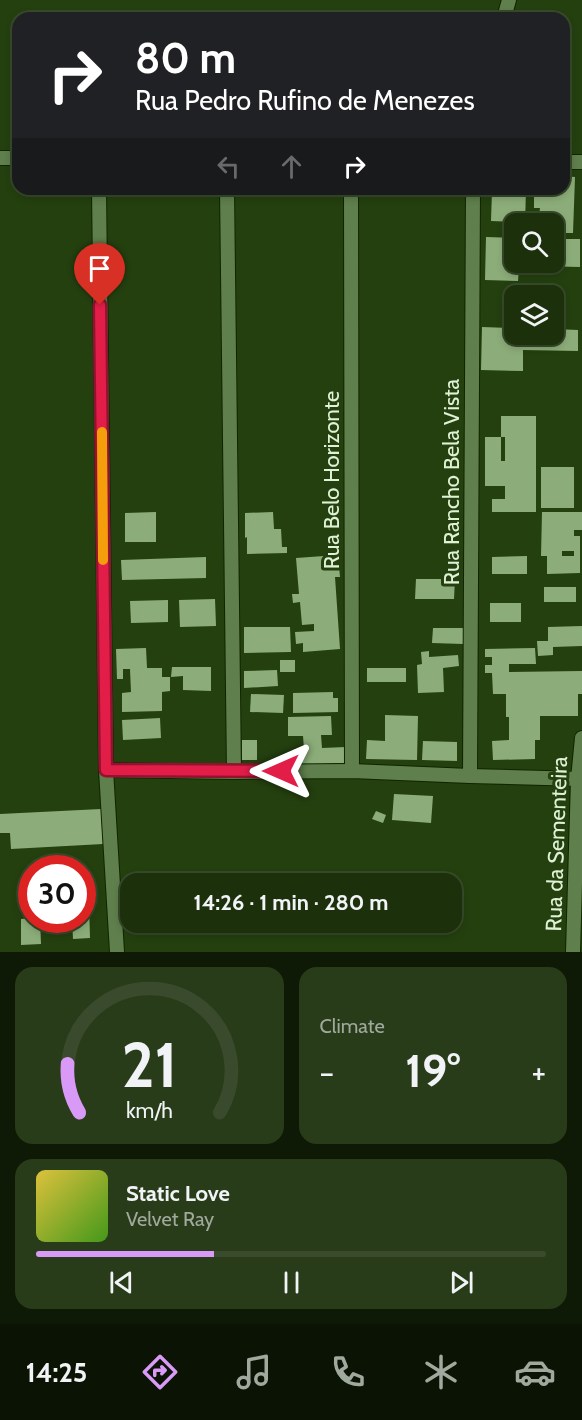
<!DOCTYPE html>
<html lang="en">
<head>
<meta charset="utf-8">
<style>
  body { margin:0; font-family:Cabin,sans-serif; background:#283c19; color:#f1f3f6; height:100vh; display:flex; flex-direction:column; font-size:22px; white-space:nowrap }
  * { box-sizing:border-box; margin:0 }
  p { font-size:20px; color:#a0a99d }
  .icon { flex:none; width:33px; height:33px; fill:none; stroke:currentColor; stroke-width:2; stroke-linecap:round; stroke-linejoin:round }
  .map { position:relative; height:952px; overflow:hidden }
  .details { display:flex; flex-direction:column; gap:15px; padding:15px; background:#0f1a06; flex:1 }
  .details>* { flex:none }
  .hud { position:absolute; left:12px; top:12px; width:558px; height:183px; border-radius:18px; box-shadow:0 3px 9px #0003,0 0 0 2px #394b2c; background:#202124; color:#fff; overflow:hidden }
  .buttons { position:absolute; left:504px; top:213px; display:grid; gap:12px }
  .buttons a { display:grid; place-items:center; width:60px; height:60px; border-radius:12px; background:#1b300b; box-shadow:0 3px 9px #0003,0 0 0 2px #394b2c; font-size:30px }
  .speed { position:absolute; left:18px; top:855px; display:flex; gap:12px; font-size:30px; font-weight:700; text-align:center }
  .speed>* { display:grid; place-content:center; width:78px; height:78px; border-radius:50%; background:#1b300b; box-shadow:0 3px 9px #0003,0 0 0 2px #394b2c; line-height:1 }
  .speed .limit { border:9px solid #d22; background:#fff; color:#111 }
  .pin { position:absolute; display:grid; place-items:center; width:51px; height:51px; color:#fff; margin:-62px -26px; border-radius:50% 50% 50% 0; rotate:-45deg; box-shadow:0 0 6px #0007 }
  .pin .icon { rotate:45deg }
  .me { position:absolute; width:66px; margin:-33px; rotate:270deg; stroke-linejoin:round; filter:drop-shadow(0 0 4px #0008) }
  .turn { display:flex; align-items:center; gap:21px; height:126px; padding:0 24px; font-size:27px }
  .turn .icon { width:78px; height:78px; stroke-width:2.5 }
  .turn b { display:block; font-size:42px; line-height:51px }
  .lanes { display:flex; align-items:center; height:57px; padding:0 24px; background:#0003; justify-content:center; gap:30px; direction:ltr }
  .lanes .off { opacity:.35 }
  .big { font-size:45px; font-weight:800; line-height:1.1 }
  .details .card { flex:1; display:flex; flex-direction:column; justify-content:center; gap:9px; min-width:0; padding:0 21px; border-radius:18px; background:#283c19 }
  .details .dial { align-items:center; gap:0 }
  .dial svg { height:156px; overflow:visible; fill:none; stroke:#394b2c; stroke-width:7; stroke-linecap:round; text-anchor:middle }
  .dial text { fill:#f1f3f6; stroke:none }
  .song { display:flex; align-items:center; gap:18px }
  .cover { width:72px; height:72px; border-radius:9px; background:linear-gradient(135deg,hsl(50 70% 55%),hsl(100 70% 35%)) }
  .played { height:6px; border-radius:3px; background:linear-gradient(90deg,#d99af7 35%,#394b2c 35%) }
  .keys { display:flex; justify-content:space-around; direction:ltr }
  .heat { display:flex; justify-content:space-between; align-items:center; font-size:33px; direction:ltr }
  .details .tiles { flex:1; display:grid; gap:15px; grid-template-columns:1fr 1fr }
  .card:last-child { grid-column:span 2 }
  .trip { position:absolute; left:120px; top:873px; width:342px; height:60px; border-radius:18px; background:#1b300b; box-shadow:0 3px 9px #0003,0 0 0 2px #394b2c; font-weight:800; line-height:60px; text-align:center }
  .dock { display:flex; height:96px; justify-content:space-around; align-items:center; background:#0b1304; color:#a0a99d }
  .dock .icon { width:42px; height:42px }
  .dock .on { color:#d99af7 }
  .dock b { font-size:27px; color:#f1f3f6 }
  .map>svg:first-child { display:block }
</style>
</head>
<body>
<div class="map">
<svg width="582" height="952" viewBox="0 0 582 952">
  <rect width="100%" height="100%" fill="#24400f"/>
  <g fill="#8cad79" fill-rule="evenodd">
    <path d="M564,176L575,177L573,233H554V224H534V216H539L540,208H534V192H531V189H564Z"/>
    <path d="M497,189H526L525,224H515V222L491,221L492,191H496Z"/>
    <path d="M486,237L514,238V262H533V268L519,267L518,281L485,280Z"/>
    <path d="M554,239H580V267L539,266V262H554Z"/>
    <path d="M482,327L514,328V334H554V329L578,330V351L523,350V371L481,370Z"/>
    <path d="M501,416H536V512H492V499H505V486H485V437H501V461H505V437H501Z"/>
    <rect x="541" y="467" width="33" height="41"/>
    <path d="M156,512V542H125V513Z"/>
    <path d="M273,512L274,529H281L282,547H287V553L247,554V537L245,538V513Z"/>
    <path d="M542,512H582V530H574V536H580V573L547,574V556H541ZM562,551H574V556H562Z"/>
    <path d="M338,555L340,577H335L340,649L303,652V643L296,644L295,632L314,631V624L302,625L300,602L293,603L292,594H299L296,558Z"/>
    <path d="M527,556V574H492V557Z"/>
    <path d="M206,557V578L122,580L121,560Z"/>
    <path d="M416,579H455L454,599H415Z"/>
    <rect x="544" y="587" width="32" height="15"/>
    <path d="M215,599L216,626L180,627L179,600Z"/>
    <path d="M168,600V622L131,623L130,601Z"/>
    <rect x="490" y="603" width="31" height="19"/>
    <path d="M582,626V646L553,647V655L538,656L537,641H548V627Z"/>
    <path d="M244,627H290L291,652L244,653Z"/>
    <path d="M433,628H464L463,644L432,643Z"/>
    <path d="M146,648L147,668H162V677H170V691L162,692V711L122,712V693L131,692L130,669H123V679H117L116,649Z"/>
    <path d="M535,648L536,664H509V672L582,671V694H578V716H540V740H535V759L493,760L492,741L509,740V717H506V694H493L492,673H485V665H492V657H485V649Z"/>
    <path d="M429,651V657L458,655L459,666L443,668L444,692L418,693L417,665L422,664L421,652Z"/>
    <rect x="280" y="660" width="15" height="12"/>
    <path d="M172,667H211V691L183,690V676L171,677Z"/>
    <rect x="367" y="668" width="39" height="14"/>
    <path d="M277,670L278,686L244,688V671Z"/>
    <path d="M333,692V698H338V712L293,713V693Z"/>
    <path d="M251,694L284,695L283,713L250,712Z"/>
    <path d="M385,715L418,716L417,760L366,759L367,740L385,741Z"/>
    <path d="M331,716L332,735H321L322,748L346,747V763L295,765L294,749H304L303,736H288V717Z"/>
    <path d="M160,718L161,738L123,740L122,720Z"/>
    <rect x="242" y="740" width="15" height="20"/>
    <path d="M423,741L457,742V761L422,760Z"/>
    <path d="M394,794L433,796L431,823L392,820Z"/>
    <path d="M101,809L103,844L11,849L10,833H0V814Z"/>
    <path d="M376,811L386,815L383,823L372,819Z"/>
    <path d="M89,902L90,938L73,939L72,920H82V903Z"/>
    <path d="M32,918L40,920L41,944L21,945V919Z"/>
  </g>
  <g fill="none" stroke-linecap="round" stroke-linejoin="round">
    <g stroke="#102501" stroke-width="16">
      <g id="minor">
        <path d="M504,18L509,0"/>
        <path d="M0,158H18"/>
        <path d="M564,162H582"/>
        <path d="M99,189L106,770L117,952"/>
        <path d="M227,189L234,772"/>
        <path d="M351,189L352,771"/>
        <path d="M106,770L234,772L352,771L470,776L582,779"/>
        <path d="M470,776L473,189"/>
        <path d="M573,952L578,779L582,738"/>
      </g>
    </g>
    <use href="#minor" stroke="#5f7f4c" stroke-width="14"/>
  </g>
  <g fill="none" stroke-linecap="round" stroke-linejoin="round">
    <g stroke="#92132f" stroke-width="15">
      <path id="route" d="M100,305L106,770L281,771"/>
    </g>
    <use href="#route" stroke="#e11d48" stroke-width="10"/>
    <path stroke="#f59e0b" stroke-width="10" d="M102,432L103,560"/>
  </g>
  <g text-anchor="middle" stroke-width="6" stroke-linejoin="round" paint-order="stroke">
    <g font-size="22" fill="#e0f1d6" stroke="#24400f">
      <text transform="translate(331 480) rotate(-90)" y="8">Rua Belo Horizonte</text>
      <text transform="translate(451 482) rotate(-90)" y="8">Rua Rancho Bela Vista</text>
      <text transform="translate(556 844) rotate(-88)" y="8">Rua da Sementeira</text>
    </g>
  </g>
</svg>
<div class="buttons">
<a><svg class="icon" aria-label="search" viewBox="0 0 24 24"><circle cx="10" cy="10" r="6"/><path d="M15 15l6 6"/></svg></a>
<a><svg class="icon" aria-label="layers" viewBox="0 0 24 24"><path d="M12 4l9 5-9 5-9-5zM3 14l9 5 9-5"/></svg></a>
</div>
<div class="speed"><div class="limit">30</div></div>
<div class="pin" style="left:100px;top:305px;background:#d93025"><svg class="icon" aria-label="arrive" viewBox="0 0 24 24"><path d="M6 21V4h12l-3 4 3 4H6"/></svg></div>
<svg class="me" style="left:281px;top:771px" viewBox="-20 -20 40 40"><path d="M0-17L14 15 0 8-14 15z" fill="#e11d48" stroke="#fff" stroke-width="4"/></svg>
<div class="trip">14:26 · 1 min · 280 m</div>
<div class="hud">
<div class="turn"><svg class="icon" aria-label="right" viewBox="0 0 24 24"><path d="M7 20v-9h11M14 6l5 5-5 5"/></svg><div><b>80 m</b>Rua Pedro Rufino de Menezes</div></div>
<div class="lanes"><svg class="icon off" aria-label="left" viewBox="0 0 24 24"><path d="M17 20v-9H6M10 6l-5 5 5 5"/></svg><svg class="icon off" aria-label="ahead" viewBox="0 0 24 24"><path d="M12 20V5M6 11l6-6 6 6"/></svg><svg class="icon" aria-label="right" viewBox="0 0 24 24"><path d="M7 20v-9h11M14 6l5 5-5 5"/></svg></div>
</div>
</div>
<section class="details">
<div class="tiles">
<div class="card dial"><svg viewBox="0 0 100 80">
<path d="M14 69A42 42 0 1 1 86 69"/>
<path d="M14 69A42 42 0 0 1 8 44" stroke="#d99af7"/>
<text x="50" y="56" font-size="32" font-weight="700">21</text>
<text x="50" y="72" font-size="11">km/h</text>
</svg></div>
<div class="card"><p>Climate</p>
<div class="heat"><a>−</a><b class="big">19°</b><a>+</a></div>
</div>
<div class="card">
<div class="song"><i class="cover"></i><div><b>Static Love</b><p>Velvet Ray</p></div></div>
<div class="played"></div>
<div class="keys"><svg class="icon" aria-label="previous" viewBox="0 0 24 24"><path d="M18 5L8 12l10 7zM5 5v14"/></svg><svg class="icon" aria-label="pause" viewBox="0 0 24 24"><path d="M8 5v14M16 5v14"/></svg><svg class="icon" aria-label="next" viewBox="0 0 24 24"><path d="M6 5l10 7-10 7zM19 5v14"/></svg></div>
</div>
</div>
</section>
<nav class="dock">
<b>14:25</b>
<svg class="icon on" aria-label="directions" viewBox="0 0 24 24"><path d="M12 3l9 9-9 9-9-9zM9 14v-3h6M13 9l2 2-2 2"/></svg>
<svg class="icon" aria-label="music" viewBox="0 0 24 24"><path d="M9 18V5l10-2v13"/><circle cx="6" cy="18" r="3"/><circle cx="16" cy="16" r="3"/></svg>
<svg class="icon" aria-label="phone" viewBox="0 0 24 24"><path d="M5 4h4l2 5-3 2q2 4 5 5l2-3 5 2v4C11 20 4 13 5 4z"/></svg>
<svg class="icon" aria-label="climate" viewBox="0 0 24 24"><path d="M12 3v18M4 7l16 10M4 17L20 7"/></svg>
<svg class="icon" aria-label="car" viewBox="0 0 24 24"><path d="M5 17H2v-5l4-1 3-4h7l3 4 3 1v5h-3M9 17h6M6 11h13"/><circle cx="7" cy="17" r="2"/><circle cx="17" cy="17" r="2"/></svg>
</nav>
</body>
</html>
